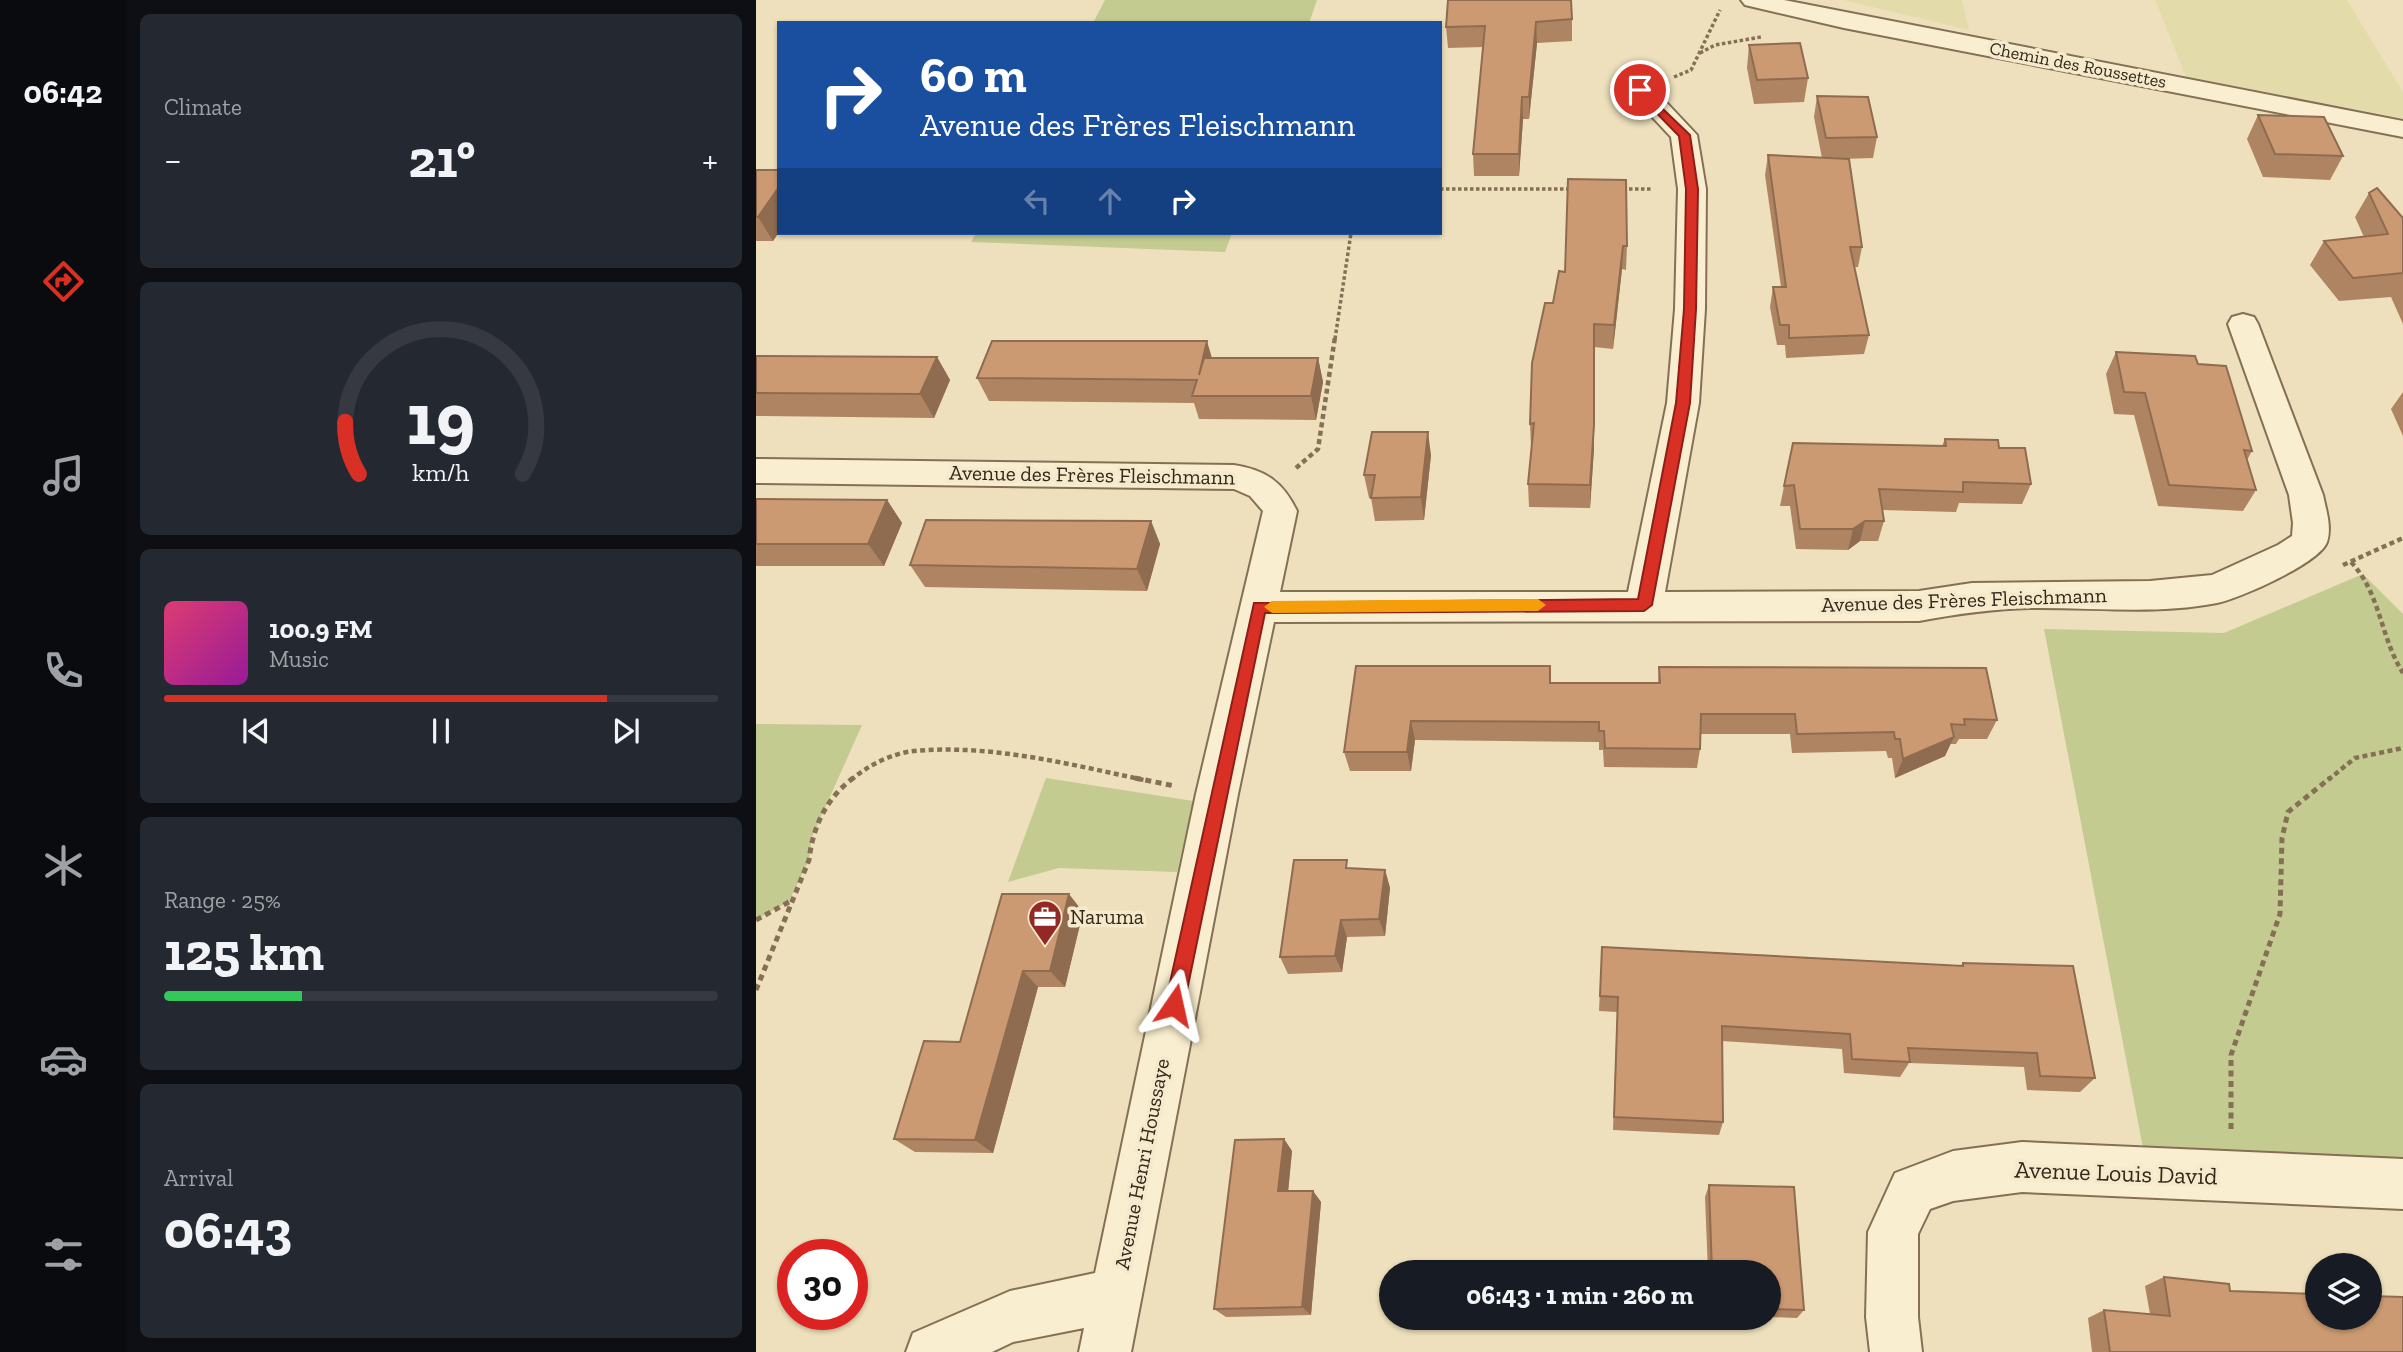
<!DOCTYPE html>
<html lang="en">
<head>
<meta charset="utf-8">
<style>
  body { margin:0; font-family:"Zilla Slab",serif; background:#242831; color:#f1f3f6; height:100vh; display:flex; flex-direction:column; font-size:26px; white-space:nowrap }
  * { box-sizing:border-box; margin:0 }
  p { font-size:23px; color:#9ea1a6 }
  .icon { flex:none; width:38px; height:38px; fill:none; stroke:currentColor; stroke-width:2; stroke-linecap:round; stroke-linejoin:round }
  .map { position:relative; flex:1; overflow:hidden }
  .panel { display:flex; flex-direction:column; gap:14px; padding:14px; background:#0d0f14; width:630px }
  .panel>* { flex:none }
  .top-card { position:absolute; left:21px; top:21px; width:665px; height:214px; border-radius:0px; box-shadow:0 2px 5px #0004; background:#1a4fa0; color:#fff; overflow:hidden }
  .tools { position:absolute; left:1549px; top:1253px; display:grid; gap:14px }
  .tools a { display:grid; place-items:center; width:77px; height:77px; border-radius:50%; background:#171b24; box-shadow:0 2px 5px #0004; font-size:35px }
  .speed { position:absolute; left:21px; top:1239px; display:flex; gap:14px; font-size:35px; font-weight:700; text-align:center }
  .speed>* { display:grid; place-content:center; width:91px; height:91px; border-radius:50%; background:#171b24; box-shadow:0 2px 5px #0004; line-height:1 }
  .speed .limit { border:10px solid #d22; background:#fff; color:#111 }
  .pin { position:absolute; display:grid; place-items:center; width:60px; height:60px; color:#fff; margin:-30px; border:4px solid #fff; border-radius:50%; box-shadow:0 2px 7px #0007 }
  .me { position:absolute; width:77px; margin:-38px; rotate:11deg; stroke-linejoin:round; filter:drop-shadow(0 0 5px #0008) }
  .turn { display:flex; align-items:center; gap:24px; height:147px; padding:0 28px; font-size:32px }
  .turn .icon { width:91px; height:91px; stroke-width:2.5 }
  .turn b { display:block; font-size:49px; line-height:60px }
  .lanes { display:flex; align-items:center; height:66px; padding:0 28px; background:#0003; justify-content:center; gap:35px; direction:ltr }
  .lanes .off { opacity:.35 }
  .big { font-size:52px; font-weight:700; line-height:1.1 }
  .panel .widget { flex:1; display:flex; flex-direction:column; justify-content:center; gap:10px; min-width:0; padding:0 24px; border-radius:10px; background:#242831 }
  .panel .dial { align-items:center; gap:0 }
  .dial svg { height:182px; overflow:visible; fill:none; stroke:#363941; stroke-width:7; stroke-linecap:round; text-anchor:middle }
  .dial text { fill:#f1f3f6; stroke:none }
  .song { display:flex; align-items:center; gap:21px }
  .cover { width:84px; height:84px; border-radius:10px; background:linear-gradient(135deg,hsl(340 70% 55%),hsl(300 70% 35%)) }
  .played { height:7px; border-radius:4px; background:linear-gradient(90deg,#d93025 80%,#363941 80%) }
  .keys { display:flex; justify-content:space-around; direction:ltr }
  .heat { display:flex; justify-content:space-between; align-items:center; font-size:38px; direction:ltr }
  .charge { height:10px; border-radius:5px; background:linear-gradient(90deg,#34c759 25%,#363941 0) }
  .trip { position:absolute; left:623px; top:1260px; width:402px; height:70px; border-radius:35px; background:#171b24; box-shadow:0 2px 5px #0004; font-weight:700; line-height:70px; text-align:center }
  main { display:flex; flex:1; min-height:0 }
  .menu { display:flex; flex-direction:column; width:126px; justify-content:space-around; align-items:center; background:#090b0e; color:#9ea1a6 }
  .menu .icon { width:49px; height:49px }
  .menu .active { color:#d93025 }
  .menu b { font-size:32px; color:#f1f3f6 }
  .map>svg:first-child { display:block }
</style>
</head>
<body>
<main>
<nav class="menu">
<b>06:42</b>
<svg class="icon active" aria-label="directions" viewBox="0 0 24 24"><path d="M12 3l9 9-9 9-9-9zM9 14v-3h6M13 9l2 2-2 2"/></svg>
<svg class="icon" aria-label="music" viewBox="0 0 24 24"><path d="M9 18V5l10-2v13"/><circle cx="6" cy="18" r="3"/><circle cx="16" cy="16" r="3"/></svg>
<svg class="icon" aria-label="phone" viewBox="0 0 24 24"><path d="M5 4h4l2 5-3 2q2 4 5 5l2-3 5 2v4C11 20 4 13 5 4z"/></svg>
<svg class="icon" aria-label="climate" viewBox="0 0 24 24"><path d="M12 3v18M4 7l16 10M4 17L20 7"/></svg>
<svg class="icon" aria-label="car" viewBox="0 0 24 24"><path d="M5 17H2v-5l4-1 3-4h7l3 4 3 1v5h-3M9 17h6M6 11h13"/><circle cx="7" cy="17" r="2"/><circle cx="17" cy="17" r="2"/></svg>
<svg class="icon" aria-label="filters" viewBox="0 0 24 24"><path d="M4 7h16M4 17h16"/><circle cx="9" cy="7" r="2"/><circle cx="15" cy="17" r="2"/></svg>
</nav>
<section class="panel">
<div class="widget"><p>Climate</p>
<div class="heat"><a>−</a><b class="big">21°</b><a>+</a></div>
</div>
<div class="widget dial"><svg viewBox="0 0 100 80">
<path d="M14 69A42 42 0 1 1 86 69"/>
<path d="M14 69A42 42 0 0 1 8 46" stroke="#d93025"/>
<text x="50" y="56" font-size="32" font-weight="700">19</text>
<text x="50" y="72" font-size="11">km/h</text>
</svg></div>
<div class="widget">
<div class="song"><i class="cover"></i><div><b>100.9 FM</b><p>Music</p></div></div>
<div class="played"></div>
<div class="keys"><svg class="icon" aria-label="previous" viewBox="0 0 24 24"><path d="M18 5L8 12l10 7zM5 5v14"/></svg><svg class="icon" aria-label="pause" viewBox="0 0 24 24"><path d="M8 5v14M16 5v14"/></svg><svg class="icon" aria-label="next" viewBox="0 0 24 24"><path d="M6 5l10 7-10 7zM19 5v14"/></svg></div>
</div>
<div class="widget"><p>Range · 25%</p><b class="big">125 km</b><div class="charge"></div></div>
<div class="widget"><p>Arrival</p><b class="big">06:43</b></div>
</section>
<div class="map">
<svg width="1647" height="1352" viewBox="0 0 1647 1352">
  <rect width="100%" height="100%" fill="#eee0bc"/>
  <g fill="#e3dcaa">
    <path d="M1087,0H1206L1213,30Z"/>
    <path d="M1399,0H1591L1647,92V118L1430,77Z"/>
  </g>
  <g fill="#c3cb91">
    <path d="M349,0H561L553,23H337Z"/>
    <path d="M220,233H476L469,252L215,242Z"/>
    <path d="M1607,574L1647,614V1159L1387,1148L1288,629L1468,633Z"/>
    <path d="M0,724L106,725L56,837L53,860L33,901L0,920Z"/>
    <path d="M290,778L437,801L421,872L303,868L252,882Z"/>
  </g>
  <g fill="none" stroke-linecap="round" stroke-linejoin="round">
    <g stroke="#857056" stroke-width="4">
      <g id="minor">
        <path d="M985,0H1028L1647,121V137L1088,28L989,5Z"/>
        <path d="M884,82L893,84L941,135L950,189L949,309L943,403L909,592L1163,591L1216,583L1394,581L1456,575L1522,545L1536,536L1537,523L1533,495L1472,324L1476,317L1487,314L1498,317L1502,324L1567,495C1570,510 1576,527 1571,542C1564,563 1482,599 1461,603C1400,615 1336,607 1274,608C1236,609 1200,614 1163,621L518,622L482,794L375,1352H323L328,1328L257,1342L236,1352H150L157,1333L254,1291L339,1273L440,794L507,511L494,496L478,489L0,483V459L478,465C510,470 527,482 541,511L524,592H872L911,403L919,309L922,189L915,137L871,90L875,84Z"/>
        <path d="M1266,1142L1647,1159V1209L1266,1192L1197,1201L1174,1209L1162,1234V1317L1166,1352H1114L1110,1317L1112,1232L1139,1173L1197,1151Z"/>
      </g>
    </g>
    <g stroke="#857056" stroke-width="3.5" stroke-dasharray="3.5 2.5" stroke-linecap="butt">
      <path d="M944,53L959,45L1005,37"/>
      <path d="M918,77L935,70L964,10"/>
      <path d="M684,189H816"/>
      <path d="M867,189H897"/>
      <path d="M579,339L595,233"/>
    </g>
    <g stroke="#857056" stroke-width="4.5" stroke-dasharray="5 3.5" stroke-linecap="butt">
      <path d="M540,468L562,449L579,337"/>
      <path d="M1595,562C1625,594 1624,637 1647,673"/>
      <path d="M1587,565L1647,538"/>
      <path d="M95,780C111,766 136,753 158,751C234,744 313,764 388,780"/>
      <path d="M1572,780L1599,758L1647,748"/>
    </g>
    <g stroke="#857056" stroke-width="5" stroke-dasharray="6 4.5" stroke-linecap="butt">
      <path d="M379,778L419,786"/>
      <path d="M0,920L33,902"/>
      <path d="M0,990L53,860C57,826 70,799 97,778"/>
      <path d="M1475,1129V1055L1524,914L1526,838L1532,812L1574,778"/>
    </g>
    <use href="#minor" fill="#f9eecf" fill-rule="evenodd"/>
  </g>
  <g fill="#af8462">
    <path d="M816,19V41L781,43L773,119H767L763,176H718L717,154L727,47L692,48L690,27Z"/>
    <path d="M993,45L1052,78L1048,102L998,104L991,68Z"/>
    <path d="M1061,96L1121,137L1117,158L1086,159L1106,247L1102,267H1098L1113,335L1108,354L1030,358L1029,345H1021L1014,307L1017,287H1025L1009,175L1012,155L1066,158L1058,117Z"/>
    <path d="M1502,115L1587,156L1574,180L1507,177L1491,139Z"/>
    <path d="M0,170H23V232L17,241H0Z"/>
    <path d="M812,179L871,246L870,270L866,269L857,349L838,347V448L834,508L773,507L772,484L776,447H775L774,424L797,303L809,272Z"/>
    <path d="M1613,193L1647,218V324L1635,297L1583,301L1554,265L1568,241L1608,237L1599,217Z"/>
    <path d="M1360,352L1442,364L1496,451L1491,460L1500,490L1487,511L1402,506L1378,415L1358,414L1350,374Z"/>
    <path d="M0,356L181,357L194,380L178,418L0,416Z"/>
    <path d="M456,358H562L567,382L560,420L443,419L438,403L233,401L221,378Z"/>
    <path d="M1647,392V436L1635,409Z"/>
    <path d="M1189,439L1243,448L1275,484L1266,504L1203,503L1200,512L1126,510L1128,521L1122,541H1104L1092,550L1040,549L1034,506H1024L1037,443L1186,446Z"/>
    <path d="M675,455L668,520L619,521L615,498H613L608,475Z"/>
    <path d="M0,499L131,500L146,523L128,566H0Z"/>
    <path d="M395,521L404,544L391,591L169,587L154,565Z"/>
    <path d="M600,666L795,683H902L903,667L1241,720L1231,739H1203L1200,744H1194L1189,756L1139,778L1136,758H1132L1130,751L1036,753L1034,734H944V749L941,768L848,767L847,750H843V742L659,740L655,771H594L588,752Z"/>
    <path d="M593,869L629,870L634,888L629,936L591,937L586,972L532,974L524,957Z"/>
    <path d="M246,894L327,912L309,987H282L237,1153L159,1152L138,1139L204,1042Z"/>
    <path d="M846,947L1204,966L1207,963L1339,1078L1324,1092L1271,1090L1268,1067L1153,1063L1144,1077L1088,1073L1086,1049L966,1041L967,1122L963,1135L857,1130L861,1012L843,1011Z"/>
    <path d="M528,1139L536,1151L532,1191H557L565,1202L555,1315L470,1317L458,1309Z"/>
    <path d="M953,1185L1048,1310L1041,1318L1013,1317V1272H952L949,1197Z"/>
    <path d="M1408,1277L1474,1291L1647,1352H1336L1332,1318L1348,1310L1394,1314L1389,1286Z"/>
  </g>
  <g fill="#8f6c50">
    <path d="M780,22L781,43L773,119V97Z"/>
    <path d="M766,97L767,119L763,176V154Z"/>
    <path d="M23,187V232L17,241L2,217Z"/>
    <path d="M867,246L866,269L857,349L858,325Z"/>
    <path d="M451,341L458,365L443,375Z"/>
    <path d="M181,357L194,380L178,418L164,394Z"/>
    <path d="M562,358L567,382L560,420L555,396Z"/>
    <path d="M838,425V448L834,508V485Z"/>
    <path d="M672,432L675,455L668,520L665,497Z"/>
    <path d="M131,500L146,523L128,566L112,544Z"/>
    <path d="M395,521L404,544L391,591L381,569Z"/>
    <path d="M1109,521L1104,541L1092,550L1097,529Z"/>
    <path d="M655,721L659,740L655,771L651,752Z"/>
    <path d="M1198,737L1189,756L1139,778L1147,759Z"/>
    <path d="M629,870L634,888L629,936L623,919Z"/>
    <path d="M313,894L327,912L309,987L294,971Z"/>
    <path d="M585,920L591,937L586,972L579,956Z"/>
    <path d="M267,971L282,987L237,1153L219,1140Z"/>
    <path d="M528,1139L536,1151L531,1203L522,1191Z"/>
    <path d="M557,1191L565,1202L555,1315L546,1307Z"/>
  </g>
  <g fill="#cc9a72" stroke="#8f6c50" stroke-width="2">
    <path d="M692,0H815L816,19L780,22L773,97H766L763,154H717L729,26L690,27Z"/>
    <path d="M1044,43L1052,78L1001,80L993,45Z"/>
    <path d="M1061,96L1112,97L1121,137L1070,138Z"/>
    <path d="M1502,115L1568,117L1587,156L1519,154Z"/>
    <path d="M1012,155L1093,159L1106,247H1094L1113,335L1033,338V325H1024L1017,287H1030Z"/>
    <path d="M0,170H23V187L2,217H0Z"/>
    <path d="M812,179L870,180L871,246H867L858,325L838,324V425L834,485L772,484L778,423L774,424L776,363L789,303H797L803,271L809,272Z"/>
    <path d="M1621,188L1647,218V273L1597,278L1568,241L1632,234L1613,193Z"/>
    <path d="M236,341H451L443,375L448,358H562L555,396H436L441,380L221,378Z"/>
    <path d="M1360,352L1439,356L1442,364L1470,366L1496,451L1488,450L1500,490L1413,485L1389,393L1368,392Z"/>
    <path d="M0,356L181,357L164,394L0,393Z"/>
    <path d="M616,432H672L665,497L615,498L619,475H608Z"/>
    <path d="M1189,439L1242,440L1243,448H1269L1275,484L1207,482V492L1123,489L1128,521H1109L1097,529H1044L1038,485L1028,486L1037,443L1190,446Z"/>
    <path d="M0,499L131,500L112,544H0Z"/>
    <path d="M170,520L395,521L381,569L154,565Z"/>
    <path d="M600,666H794V683H904L903,667L1230,668L1241,720L1208,719L1209,725L1195,724L1198,737L1147,759L1144,739H1139L1138,732L1041,734L1039,714H945L944,749L849,748L848,731H843V722L655,721L651,752H588Z"/>
    <path d="M538,860H591L590,868L629,870L623,919L585,920L579,956L524,957Z"/>
    <path d="M246,894H313L294,971H267L219,1140L138,1139L168,1041L204,1042Z"/>
    <path d="M846,947L1207,966V963L1317,966L1339,1078L1284,1076L1281,1053L1152,1048L1154,1062L1096,1059L1094,1034L966,1026L967,1122L858,1117L862,997L844,996Z"/>
    <path d="M528,1139L522,1191H557L546,1307L458,1309L479,1140Z"/>
    <path d="M953,1185L1038,1187L1048,1310L1013,1309V1272H956Z"/>
    <path d="M1408,1277L1473,1284L1474,1291L1561,1294V1318H1614V1296L1647,1297V1352H1354L1348,1310L1414,1316Z"/>
  </g>
  <path fill="#d93025" stroke="#8d1f18" stroke-width="2" d="M884,87L934,135L942,189L940,309L934,403L896,605L888,611L509,613L428,1005L425,1011L418,1014L412,1011L409,1005L498,603L882,599L920,403L928,309L930,189L923,136L880,92L879,90Z"/>
  <path fill="#f59e0b" d="M782,599L790,605L782,611L516,613L508,607L516,601Z"/>
  <defs>
    <g id="office-pin" transform="scale(1.75)"><path d="M0 17L-7.5 6A9.5 9.5 0 1 1 7.5 6Z" fill="#942826" stroke="#f5eacc"/><path d="M-6-3h4V-5.5h4V-3h4V5H-6ZM-1-4.5V-3h2v-1.5ZM-6 0V1H6V0Z" fill="#fff"/></g>
  </defs>
  <g fill-rule="evenodd">
    <use href="#office-pin" x="289" y="917"/>
  </g>
  <g text-anchor="middle" stroke-width="7" stroke-linejoin="round" paint-order="stroke">
    <g font-size="18" fill="#34281b" stroke="#f5eacc">
      <text transform="translate(1322 65) rotate(11)" y="6">Chemin des Roussettes</text>
    </g>
    <g font-size="21" fill="#34281b" stroke="#f5eacc">
      <text transform="translate(336 475) rotate(1)" y="7">Avenue des Frères Fleischmann</text>
      <text transform="translate(1208 600) rotate(-2)" y="7">Avenue des Frères Fleischmann</text>
      <text transform="translate(386 1164) rotate(-79)" y="7">Avenue Henri Houssaye</text>
    </g>
    <g font-size="21" fill="#34281b" stroke="#f5eacc" text-anchor="start">
      <text x="314" y="924">Naruma</text>
    </g>
    <g font-size="24" fill="#34281b" stroke="#f5eacc">
      <text transform="translate(1360 1173) rotate(2)" y="8">Avenue Louis David</text>
    </g>
  </g>
</svg>
<div class="tools">
<a><svg class="icon" aria-label="layers" viewBox="0 0 24 24"><path d="M12 4l9 5-9 5-9-5zM3 14l9 5 9-5"/></svg></a>
</div>
<div class="speed"><div class="limit">30</div></div>
<div class="pin" style="left:884px;top:90px;background:#d93025"><svg class="icon" aria-label="arrive" viewBox="0 0 24 24"><path d="M6 21V4h12l-3 4 3 4H6"/></svg></div>
<svg class="me" style="left:418px;top:1005px" viewBox="-20 -20 40 40"><path d="M0-17L14 15 0 8-14 15z" fill="#d93025" stroke="#fff" stroke-width="4"/></svg>
<div class="trip">06:43 · 1 min · 260 m</div>
<div class="top-card">
<div class="turn"><svg class="icon" aria-label="right" viewBox="0 0 24 24"><path d="M7 20v-9h11M14 6l5 5-5 5"/></svg><div><b>60 m</b>Avenue des Frères Fleischmann</div></div>
<div class="lanes"><svg class="icon off" aria-label="left" viewBox="0 0 24 24"><path d="M17 20v-9H6M10 6l-5 5 5 5"/></svg><svg class="icon off" aria-label="ahead" viewBox="0 0 24 24"><path d="M12 20V5M6 11l6-6 6 6"/></svg><svg class="icon" aria-label="right" viewBox="0 0 24 24"><path d="M7 20v-9h11M14 6l5 5-5 5"/></svg></div>
</div>
</div>
</main>
</body>
</html>
